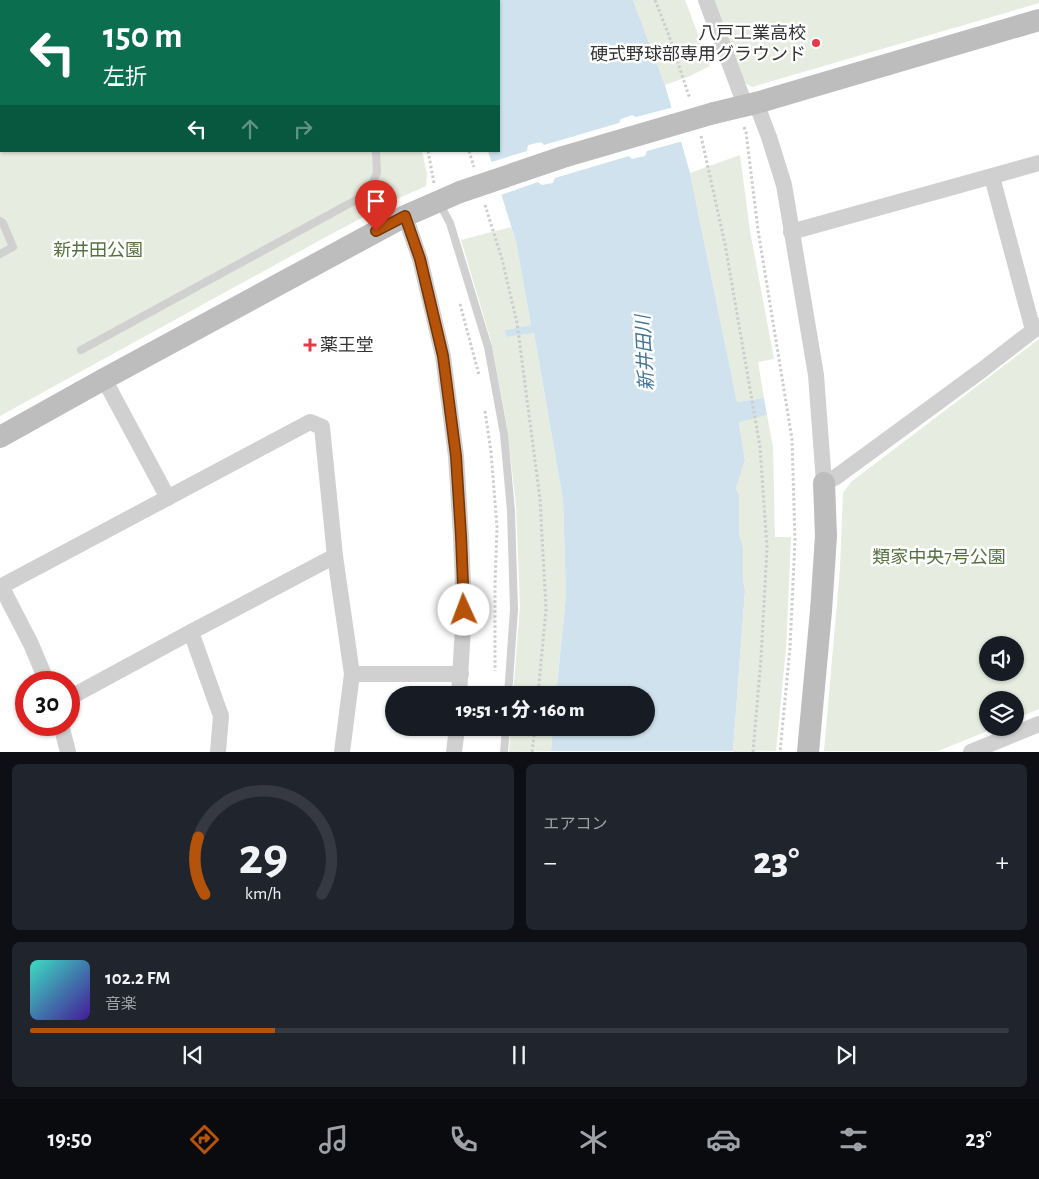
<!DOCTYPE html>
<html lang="ja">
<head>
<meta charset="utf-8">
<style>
  body { margin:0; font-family:"Alegreya Sans","Noto Sans JP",sans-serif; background:#20242c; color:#f1f3f6; height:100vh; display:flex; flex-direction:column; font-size:19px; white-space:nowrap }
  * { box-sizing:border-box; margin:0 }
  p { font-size:16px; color:#9ea1a6 }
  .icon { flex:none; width:28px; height:28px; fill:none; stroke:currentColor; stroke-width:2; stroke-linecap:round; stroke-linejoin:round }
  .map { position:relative; height:752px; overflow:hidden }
  .sheet { display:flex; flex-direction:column; gap:12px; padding:12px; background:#0d0f14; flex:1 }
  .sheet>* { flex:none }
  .banner { position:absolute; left:0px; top:0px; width:500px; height:152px; box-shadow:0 1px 4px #0004; background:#0b6e4f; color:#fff; overflow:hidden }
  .fabs { position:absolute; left:979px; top:636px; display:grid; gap:10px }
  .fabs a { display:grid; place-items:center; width:45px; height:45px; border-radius:50%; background:#171b24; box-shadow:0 1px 4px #0004; font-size:25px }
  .speed { position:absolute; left:15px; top:671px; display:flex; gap:10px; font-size:25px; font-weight:700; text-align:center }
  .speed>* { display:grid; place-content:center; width:65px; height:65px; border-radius:50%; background:#171b24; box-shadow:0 1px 4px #0004; line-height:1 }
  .speed .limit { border:8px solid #d22; background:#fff; color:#111 }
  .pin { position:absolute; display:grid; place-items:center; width:42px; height:42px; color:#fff; margin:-51px -21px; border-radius:50% 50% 50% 0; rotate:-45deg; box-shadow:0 0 5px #0007 }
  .pin .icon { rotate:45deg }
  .me { position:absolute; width:55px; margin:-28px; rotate:358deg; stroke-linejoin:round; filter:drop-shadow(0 0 4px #0008) }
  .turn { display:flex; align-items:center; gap:18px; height:105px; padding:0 20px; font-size:22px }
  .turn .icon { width:65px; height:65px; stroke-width:2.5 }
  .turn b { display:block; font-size:35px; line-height:42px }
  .lanes { display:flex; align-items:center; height:48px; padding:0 20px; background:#0003; justify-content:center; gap:25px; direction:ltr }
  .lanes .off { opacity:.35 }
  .big { font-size:38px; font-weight:800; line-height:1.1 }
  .sheet .card { flex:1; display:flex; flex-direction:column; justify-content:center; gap:8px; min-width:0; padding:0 18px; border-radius:8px; background:#20242c }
  .sheet .dial { align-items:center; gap:0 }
  .dial svg { height:130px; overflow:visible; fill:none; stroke:#363941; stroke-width:7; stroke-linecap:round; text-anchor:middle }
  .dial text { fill:#f1f3f6; stroke:none }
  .song { display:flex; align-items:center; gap:15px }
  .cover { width:60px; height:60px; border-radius:8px; background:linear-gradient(135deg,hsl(170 70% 55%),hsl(260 70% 35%)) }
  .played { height:5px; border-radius:2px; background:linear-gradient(90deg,#b45309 25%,#363941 25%) }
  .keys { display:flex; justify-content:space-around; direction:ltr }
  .heat { display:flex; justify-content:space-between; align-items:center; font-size:28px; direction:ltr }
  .sheet .tiles { flex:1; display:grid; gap:12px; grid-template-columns:1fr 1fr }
  .card:last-child { grid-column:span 2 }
  .trip { position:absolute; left:385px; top:686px; width:270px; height:50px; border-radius:25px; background:#171b24; box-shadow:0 1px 4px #0004; font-weight:800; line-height:50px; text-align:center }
  .tab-bar { display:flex; height:80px; justify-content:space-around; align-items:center; background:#090b0e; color:#9ea1a6 }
  .tab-bar .icon { width:35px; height:35px }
  .tab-bar .on { color:#b45309 }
  .tab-bar b { font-size:22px; color:#f1f3f6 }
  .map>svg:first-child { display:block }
</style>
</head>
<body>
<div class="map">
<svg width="1039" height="752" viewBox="0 0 1039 752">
  <rect width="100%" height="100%" fill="#fff"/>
  <g fill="#e6ecdf" fill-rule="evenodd">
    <path d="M0,0H376V1H1V151H422L427,174L426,186L397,199L324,238L0,416Z"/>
    <path d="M633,0H685L710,66L690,76L665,85Z"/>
    <path d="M714,0H1039V3L752,87L745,83Z"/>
    <path d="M740,155L750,231L774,359L758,362L764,398L737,402L690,173Z"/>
    <path d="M511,227L516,242L531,325L505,330L507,337L534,333L563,500L566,596L556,695H513L520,606L516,505L507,427L491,341L461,240Z"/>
    <path d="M1039,339V709L1015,719V700H988V728H995L938,751H824L840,568L843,493L851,482ZM988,645H1015V672H988Z"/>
    <path d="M767,415L773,447L775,537H791L786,648L776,751L733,752L745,591L743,579V546L739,535V495L736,488L745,460L739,421Z"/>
    <path d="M511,728H553L551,751L509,752Z"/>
  </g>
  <path fill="#cfe2ee" d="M432,0H633L665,85L690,173L737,402L764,398L767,415L739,422L745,460L736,488L739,495V535L743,546V579L745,591L733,751H551L553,728H646V695H556L566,596L563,500L534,333L506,337L505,330L531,325L516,242L488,151H499V1H433Z"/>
  <path fill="#fff" d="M674,107L683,141L647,151L645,156L632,159L629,156L555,178L553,183L542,185L538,182L498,196L488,163L527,151L528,145L541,142L544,145L619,123L621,119L632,115L636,117Z"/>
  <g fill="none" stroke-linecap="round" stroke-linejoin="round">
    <g stroke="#cdcdcd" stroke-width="3" stroke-dasharray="2.5 2.5" stroke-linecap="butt">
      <path d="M382,0V1"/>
      <path d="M417,0L418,1"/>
      <path d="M655,0L668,33L690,99"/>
      <path d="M373,1V0"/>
      <path d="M744,127L746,132L758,230L792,439L795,540L790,648L780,752"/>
      <path d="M701,136L725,244L760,447L767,548L761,658L753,752"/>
      <path d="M428,151L434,183"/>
      <path d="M469,151L474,167"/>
      <path d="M485,205L502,259L517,323L540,499L546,609L538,695"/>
      <path d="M460,304L479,375"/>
      <path d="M485,411L491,452L497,527L495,584V671"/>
      <path d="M532,752L535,728"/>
    </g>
    <g stroke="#d0d0d0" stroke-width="8">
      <path d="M294,0V1"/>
      <path d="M444,212L450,223L488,347L504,434L511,511L514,610L508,695"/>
      <path d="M0,221L3,223L13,247L0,254"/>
      <path d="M81,350L367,194L377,173L376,151"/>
      <path d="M504,752L506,728"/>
    </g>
    <g stroke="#d0d0d0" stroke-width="16">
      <path d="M706,0L745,105"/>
      <path d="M756,103L769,137L784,185L816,375L824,483L836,477L982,370L1039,326"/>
      <path d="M992,177L1033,330"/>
      <path d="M405,216L420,259L443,356L456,456L461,536L464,610L459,695"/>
      <path d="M791,232L1039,163"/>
      <path d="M104,379L168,498"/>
      <path d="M1,586L31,644L47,682"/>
      <path d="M0,587L310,422L322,427L335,556L352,674L342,752"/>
      <path d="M191,632L221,716L218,752"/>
      <path d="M352,674H461"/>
      <path d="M69,698L191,632L335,556"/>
      <path d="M61,725L68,752"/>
      <path d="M454,752L457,728"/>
      <path d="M971,752L1039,724"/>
    </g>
    <g stroke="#bdbdbd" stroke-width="22">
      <path d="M714,113L756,103L1039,20"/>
      <path d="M0,437L104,379L405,216L460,192"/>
      <path d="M808,752L821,611L826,536L824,483"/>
    </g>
    <path stroke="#bdbdbd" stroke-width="22" d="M460,192L563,157L714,113"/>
  </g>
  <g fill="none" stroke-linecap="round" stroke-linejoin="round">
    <g stroke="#753606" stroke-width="12">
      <path id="route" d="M376,231L405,216L420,259L443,356L456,456L461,536L464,610"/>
    </g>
    <use href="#route" stroke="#b45309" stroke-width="9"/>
  </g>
  <g fill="#e63946" stroke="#fff" stroke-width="2">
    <circle cx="816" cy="43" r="5"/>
    <path d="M307.5 337.5h5v5h5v5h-5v5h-5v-5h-5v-5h5z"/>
  </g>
  <g text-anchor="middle" stroke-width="5" stroke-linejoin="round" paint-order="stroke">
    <g font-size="18" fill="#333" stroke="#fff" text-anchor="end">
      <text x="806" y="39">八戸工業高校<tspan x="806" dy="21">硬式野球部専用グラウンド</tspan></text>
      <text x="320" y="351" text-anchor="start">薬王堂</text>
    </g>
    <g font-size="18" fill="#56703f" stroke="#fff">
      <text x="98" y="256">新井田公園</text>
      <text x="939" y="563">類家中央7号公園</text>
    </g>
    <g font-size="19" font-style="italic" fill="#3f7597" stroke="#fff">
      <text transform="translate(644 353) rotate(-93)" y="7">新井田川</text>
    </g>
  </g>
</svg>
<div class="fabs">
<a><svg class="icon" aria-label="sound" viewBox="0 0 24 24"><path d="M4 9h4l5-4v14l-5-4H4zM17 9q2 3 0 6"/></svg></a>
<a><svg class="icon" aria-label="layers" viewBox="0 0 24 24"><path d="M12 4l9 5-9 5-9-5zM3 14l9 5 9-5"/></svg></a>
</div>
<div class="speed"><div class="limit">30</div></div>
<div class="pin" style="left:376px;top:231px;background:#d93025"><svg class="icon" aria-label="arrive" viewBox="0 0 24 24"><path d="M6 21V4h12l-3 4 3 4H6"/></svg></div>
<svg class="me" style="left:464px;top:610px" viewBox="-20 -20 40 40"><circle r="19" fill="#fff"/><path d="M0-13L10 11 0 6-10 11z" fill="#b45309"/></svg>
<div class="trip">19:51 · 1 分 · 160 m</div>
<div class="banner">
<div class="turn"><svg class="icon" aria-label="left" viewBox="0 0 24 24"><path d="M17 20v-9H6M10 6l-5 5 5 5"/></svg><div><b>150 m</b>左折</div></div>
<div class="lanes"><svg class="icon" aria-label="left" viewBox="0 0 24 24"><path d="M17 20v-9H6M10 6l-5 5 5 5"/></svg><svg class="icon off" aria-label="ahead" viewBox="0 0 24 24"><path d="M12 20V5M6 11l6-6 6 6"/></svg><svg class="icon off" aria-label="right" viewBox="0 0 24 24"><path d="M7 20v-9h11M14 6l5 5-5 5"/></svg></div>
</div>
</div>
<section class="sheet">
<div class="tiles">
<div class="card dial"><svg viewBox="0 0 100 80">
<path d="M14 69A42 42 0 1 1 86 69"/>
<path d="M14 69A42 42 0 0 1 10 34" stroke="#b45309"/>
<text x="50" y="56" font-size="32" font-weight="700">29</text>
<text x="50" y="72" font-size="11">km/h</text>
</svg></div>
<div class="card"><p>エアコン</p>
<div class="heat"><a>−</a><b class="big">23°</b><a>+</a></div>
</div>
<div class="card">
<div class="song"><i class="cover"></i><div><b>102.2 FM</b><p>音楽</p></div></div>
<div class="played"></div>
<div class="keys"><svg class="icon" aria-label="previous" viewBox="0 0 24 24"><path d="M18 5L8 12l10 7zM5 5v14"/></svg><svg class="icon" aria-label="pause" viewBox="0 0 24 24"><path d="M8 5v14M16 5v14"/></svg><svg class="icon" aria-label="next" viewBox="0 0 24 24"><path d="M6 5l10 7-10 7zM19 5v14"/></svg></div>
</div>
</div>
</section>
<nav class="tab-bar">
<b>19:50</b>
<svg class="icon on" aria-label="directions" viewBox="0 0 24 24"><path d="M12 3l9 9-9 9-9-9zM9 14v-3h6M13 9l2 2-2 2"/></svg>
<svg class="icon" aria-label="music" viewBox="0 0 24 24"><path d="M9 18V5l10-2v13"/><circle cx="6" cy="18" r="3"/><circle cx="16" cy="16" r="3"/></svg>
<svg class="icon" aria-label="phone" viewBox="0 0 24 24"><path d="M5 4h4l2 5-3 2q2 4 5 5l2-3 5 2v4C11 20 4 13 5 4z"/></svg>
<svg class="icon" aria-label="climate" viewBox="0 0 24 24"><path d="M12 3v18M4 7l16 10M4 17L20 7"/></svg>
<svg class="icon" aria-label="car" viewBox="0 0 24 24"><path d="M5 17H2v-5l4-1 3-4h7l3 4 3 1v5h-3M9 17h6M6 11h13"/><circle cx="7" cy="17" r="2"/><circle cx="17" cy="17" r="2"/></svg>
<svg class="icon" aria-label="filters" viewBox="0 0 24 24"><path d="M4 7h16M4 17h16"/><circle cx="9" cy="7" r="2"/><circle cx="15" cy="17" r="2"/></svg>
<b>23°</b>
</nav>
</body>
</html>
